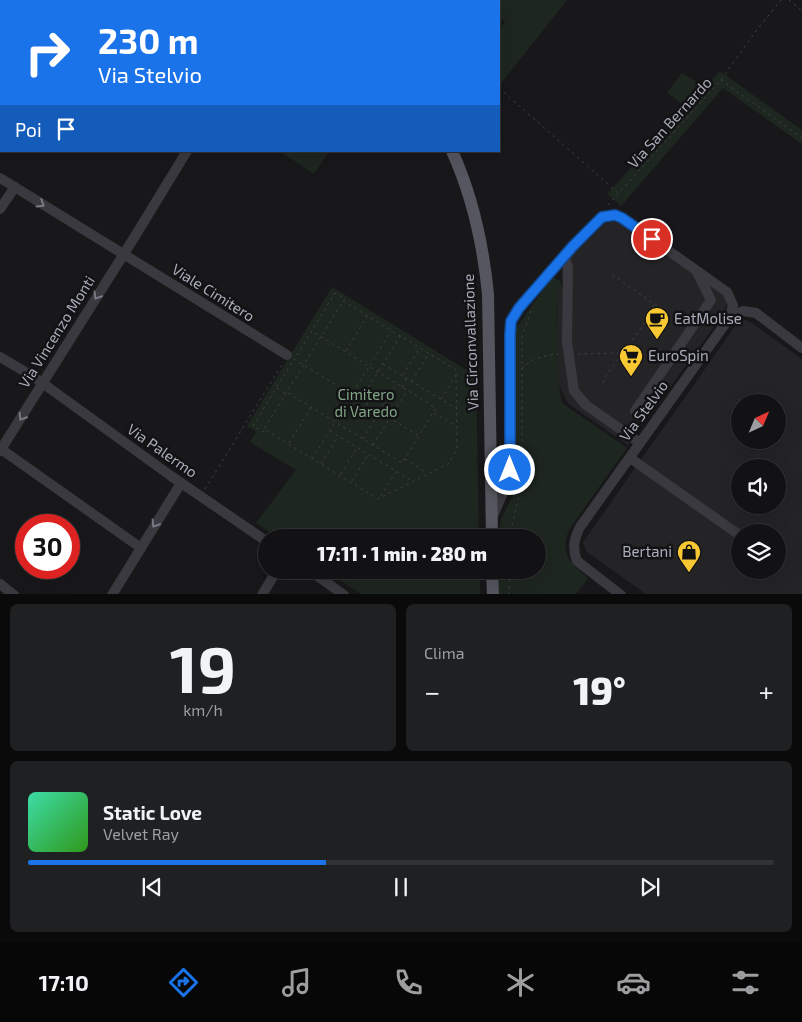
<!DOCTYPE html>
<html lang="it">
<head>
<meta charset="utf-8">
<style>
  body { margin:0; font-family:"Exo 2",sans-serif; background:#1f2022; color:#f1f3f6; height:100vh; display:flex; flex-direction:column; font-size:19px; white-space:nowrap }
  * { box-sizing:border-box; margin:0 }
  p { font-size:16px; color:#9c9ea0 }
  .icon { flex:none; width:28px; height:28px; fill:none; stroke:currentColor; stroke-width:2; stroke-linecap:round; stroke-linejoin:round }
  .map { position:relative; height:594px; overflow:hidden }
  .panel { display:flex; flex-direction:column; gap:10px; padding:10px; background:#0a0a0b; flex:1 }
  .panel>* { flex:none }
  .hud { position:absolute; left:0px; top:0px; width:500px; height:152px; box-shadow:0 5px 20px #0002,0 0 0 1px #313234; background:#1a73e8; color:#fff; overflow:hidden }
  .needle { width:32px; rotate:44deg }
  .fabs { position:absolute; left:731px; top:394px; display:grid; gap:10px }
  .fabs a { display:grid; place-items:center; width:55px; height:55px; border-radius:50%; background:#121214; box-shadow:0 5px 20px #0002,0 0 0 1px #313234; font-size:25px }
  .speed { position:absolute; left:15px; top:514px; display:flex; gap:10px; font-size:25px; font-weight:700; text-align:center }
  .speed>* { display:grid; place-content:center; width:65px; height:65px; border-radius:50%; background:#121214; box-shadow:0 5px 20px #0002,0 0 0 1px #313234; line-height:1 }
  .speed .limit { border:8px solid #d22; background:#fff; color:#111 }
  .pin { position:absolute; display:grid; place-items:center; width:42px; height:42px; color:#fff; margin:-21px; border:2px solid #fff; border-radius:50%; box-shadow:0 1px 5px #0007 }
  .me { position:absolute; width:55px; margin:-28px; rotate:0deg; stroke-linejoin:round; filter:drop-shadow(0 0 4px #0008) }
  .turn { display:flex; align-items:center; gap:18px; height:105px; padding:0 15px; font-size:22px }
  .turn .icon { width:65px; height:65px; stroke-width:2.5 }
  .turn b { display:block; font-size:35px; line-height:42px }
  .then { display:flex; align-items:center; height:48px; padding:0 15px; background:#0003; gap:10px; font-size:19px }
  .big { font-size:38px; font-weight:800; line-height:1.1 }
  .panel .tile { flex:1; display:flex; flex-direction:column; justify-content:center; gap:8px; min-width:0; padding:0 18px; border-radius:8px; background:#1f2022 }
  .panel .dial { align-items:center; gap:0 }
  .dial b { font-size:65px; line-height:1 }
  .song { display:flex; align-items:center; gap:15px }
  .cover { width:60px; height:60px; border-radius:8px; background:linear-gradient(135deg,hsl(160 70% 55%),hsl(110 70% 35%)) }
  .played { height:5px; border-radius:2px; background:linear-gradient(90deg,#1a73e8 40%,#313234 40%) }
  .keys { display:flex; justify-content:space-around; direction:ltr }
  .heat { display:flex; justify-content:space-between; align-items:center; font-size:28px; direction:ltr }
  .panel .tiles { flex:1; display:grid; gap:10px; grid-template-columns:1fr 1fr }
  .tile:last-child { grid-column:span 2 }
  .trip { position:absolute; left:258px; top:529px; width:288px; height:50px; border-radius:25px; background:#121214; box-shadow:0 5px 20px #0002,0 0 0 1px #313234; font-weight:800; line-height:50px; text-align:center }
  .dock { display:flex; height:80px; justify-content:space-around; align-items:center; background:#070708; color:#9c9ea0 }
  .dock .icon { width:35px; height:35px }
  .dock .current { color:#1a73e8 }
  .dock b { font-size:22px; color:#f1f3f6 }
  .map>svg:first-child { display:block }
</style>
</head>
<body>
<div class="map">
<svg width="802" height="595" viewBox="0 0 802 595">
  <rect width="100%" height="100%" fill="#18181a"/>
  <g fill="#242427" fill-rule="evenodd">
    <path d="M617,221L726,296L728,304L713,328L628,445L570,405L566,400L559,385L557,290L563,289L561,270L571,256L605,223Z"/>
    <path d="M745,320L752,323L802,359V594H646L587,552L583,542L738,322ZM740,402H778V440H740ZM740,468H778V505H740ZM740,532H778V570H740Z"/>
  </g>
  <g fill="#1e2620">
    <path d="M481,0H567L499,86V30L505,22L499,18V1H480Z"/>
    <path d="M720,71L802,130V144L723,88L621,206L607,194L687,107L667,93L682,73L705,87Z"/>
    <path d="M279,151H329L314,174Z"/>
    <path d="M552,277C559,280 562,281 563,290H557L559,385L562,403L627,448L570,528C559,552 569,563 588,578L576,594H497L496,570H536V538L498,537L501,519L514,493L516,483V328Z"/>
    <path d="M332,287L465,369L476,370L479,537H277L256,523L296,470L250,442L256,432L247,426Z"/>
    <path d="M325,570H480V594H361Z"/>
  </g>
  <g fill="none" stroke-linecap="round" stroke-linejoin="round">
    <g stroke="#3f4046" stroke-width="1" stroke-dasharray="2.5 4" stroke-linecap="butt">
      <path d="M789,0L802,11"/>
      <path d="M61,1V0"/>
      <path d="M721,80L802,138"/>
      <path d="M499,88L619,194"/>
      <path d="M286,151L288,153"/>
      <path d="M608,205L721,80L756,31L781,0"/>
      <path d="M343,301L456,370L457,449L448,464L378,499L264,429Z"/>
      <path d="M655,304L665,311"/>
      <path d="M346,351L367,316"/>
      <path d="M578,354L623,353"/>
      <path d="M297,355L335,293L345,299L344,300"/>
      <path d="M294,359L419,436"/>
      <path d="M383,364L457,409"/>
      <path d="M522,369C530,358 546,355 559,354"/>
      <path d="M403,375L419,349"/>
      <path d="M412,381L428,355"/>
      <path d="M603,383L605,377L647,320L654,304L610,273"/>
      <path d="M402,387L406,379"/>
      <path d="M277,388L286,394"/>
      <path d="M288,393L402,463L436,408L312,331"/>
      <path d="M365,393L400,336"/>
      <path d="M441,399L456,375"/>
      <path d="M434,413L456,426"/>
      <path d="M264,431L263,432L253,426L292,362"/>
      <path d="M330,431L412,481"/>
      <path d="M363,439L396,384"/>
      <path d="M289,443L311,408"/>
      <path d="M373,445L407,391"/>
      <path d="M312,459L391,331"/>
      <path d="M405,459L427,473"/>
      <path d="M321,464L338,436"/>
      <path d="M341,474L357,448"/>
      <path d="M352,481L368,455"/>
      <path d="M205,489L283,363"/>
      <path d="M381,496L396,472"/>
      <path d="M511,538L512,525L522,483V335L531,312L530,310"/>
      <path d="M509,595L510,570"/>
    </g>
    <g stroke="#39393f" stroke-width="10">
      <path d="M93,0L95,1"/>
      <path d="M214,0L216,1"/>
      <path d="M388,0L390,1"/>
      <path d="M138,1L139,0"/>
      <path d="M280,1L281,0"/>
      <path d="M308,1V0"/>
      <path d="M0,178L287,355"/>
      <path d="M0,209L15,187"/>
      <path d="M564,256L568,267L567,342L574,391L586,405L640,443"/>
      <path d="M730,317L743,311L756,313L802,348"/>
      <path d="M0,357L34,377L171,476L266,541"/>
      <path d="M635,411L711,300L697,272"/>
      <path d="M1,449L141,548"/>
      <path d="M0,451L132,241L187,151"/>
      <path d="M630,458L738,534"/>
      <path d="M492,518L507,484L510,470V335L511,321L519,308L598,220C606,214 613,214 622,218L727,292L733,305L730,317L580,527C574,539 572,548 577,561L621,595"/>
      <path d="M309,570L344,595"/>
      <path d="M0,584L14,595"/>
      <path d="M112,595L181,483"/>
      <path d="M262,595L277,570"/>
    </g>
    <g stroke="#55565f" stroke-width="12">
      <path d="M328,0L329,1"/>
      <path d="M452,151C473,197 483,244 488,294L492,538"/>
      <path d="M492,570L493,595"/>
    </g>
  </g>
  <defs><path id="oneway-chevron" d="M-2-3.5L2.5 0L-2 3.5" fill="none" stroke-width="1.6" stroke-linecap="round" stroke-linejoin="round" transform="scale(1.25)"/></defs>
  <g stroke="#777983">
    <use href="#oneway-chevron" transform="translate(41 204) rotate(32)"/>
    <use href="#oneway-chevron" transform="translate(97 296) rotate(122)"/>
    <use href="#oneway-chevron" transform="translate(22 417) rotate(122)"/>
    <use href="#oneway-chevron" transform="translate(155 524) rotate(122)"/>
  </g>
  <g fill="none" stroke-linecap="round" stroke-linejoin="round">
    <g stroke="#114b97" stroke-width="12">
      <path id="route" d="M510,470V335L511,321L519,308L573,246L602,217L615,215L622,218L652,239"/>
    </g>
    <use href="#route" stroke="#1a73e8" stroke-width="9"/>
  </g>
  <defs>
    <g id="cafe-pin" transform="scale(1.25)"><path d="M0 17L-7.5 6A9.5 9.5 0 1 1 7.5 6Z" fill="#f8c833" stroke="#131315"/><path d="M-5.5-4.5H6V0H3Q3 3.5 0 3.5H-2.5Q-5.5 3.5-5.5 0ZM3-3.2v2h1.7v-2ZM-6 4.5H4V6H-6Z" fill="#111"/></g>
    <g id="supermarket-pin" transform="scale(1.25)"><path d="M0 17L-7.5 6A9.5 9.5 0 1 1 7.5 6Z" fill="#f8c833" stroke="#131315"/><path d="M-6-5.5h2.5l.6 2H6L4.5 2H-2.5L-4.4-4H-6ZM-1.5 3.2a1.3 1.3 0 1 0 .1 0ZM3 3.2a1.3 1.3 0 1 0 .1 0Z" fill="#111"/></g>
    <g id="shop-pin" transform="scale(1.25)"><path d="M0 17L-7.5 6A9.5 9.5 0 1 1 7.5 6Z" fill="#f8c833" stroke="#131315"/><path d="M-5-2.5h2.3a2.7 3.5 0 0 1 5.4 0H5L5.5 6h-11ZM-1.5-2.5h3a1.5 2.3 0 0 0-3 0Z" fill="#111"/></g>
  </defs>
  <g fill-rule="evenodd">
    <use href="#cafe-pin" x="657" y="319"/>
    <use href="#supermarket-pin" x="631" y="356"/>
    <use href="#shop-pin" x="689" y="552"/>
  </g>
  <g text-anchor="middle" stroke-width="5" stroke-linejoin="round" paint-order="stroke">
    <g font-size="15" fill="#aaadba" stroke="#131315">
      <text transform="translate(670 123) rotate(-48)" y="5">Via San Bernardo</text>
      <text transform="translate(213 293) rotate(32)" y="5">Viale Cimitero</text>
      <text transform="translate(57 332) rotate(-58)" y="5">Via Vincenzo Monti</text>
      <text transform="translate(471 342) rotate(-92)" y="5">Via Circonvallazione</text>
      <text transform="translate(644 411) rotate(-54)" y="5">Via Stelvio</text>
      <text transform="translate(162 451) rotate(35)" y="5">Via Palermo</text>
    </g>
    <g font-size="15" fill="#aaadba" stroke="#131315" text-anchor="start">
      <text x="674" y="324">EatMolise</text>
      <text x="648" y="361">EuroSpin</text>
      <text x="672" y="557" text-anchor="end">Bertani</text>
    </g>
    <g font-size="15" fill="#80a686" stroke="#131315">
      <text x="366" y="400">Cimitero<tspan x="366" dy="17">di Varedo</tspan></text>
    </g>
  </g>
</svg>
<div class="fabs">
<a><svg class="needle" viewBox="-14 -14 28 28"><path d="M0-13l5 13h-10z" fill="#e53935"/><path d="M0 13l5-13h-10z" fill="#9c9ea0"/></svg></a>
<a><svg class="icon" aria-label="sound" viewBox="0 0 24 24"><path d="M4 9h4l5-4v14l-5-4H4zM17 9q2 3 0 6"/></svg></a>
<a><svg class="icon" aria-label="layers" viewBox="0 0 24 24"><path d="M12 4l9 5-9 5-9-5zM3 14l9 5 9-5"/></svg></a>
</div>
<div class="speed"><div class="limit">30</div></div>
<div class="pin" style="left:652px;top:239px;background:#d93025"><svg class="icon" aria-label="arrive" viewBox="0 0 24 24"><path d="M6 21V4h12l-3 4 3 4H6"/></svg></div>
<svg class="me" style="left:510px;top:470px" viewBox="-20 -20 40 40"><circle r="17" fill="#1a73e8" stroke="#fff" stroke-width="3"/><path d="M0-11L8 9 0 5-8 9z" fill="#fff"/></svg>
<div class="trip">17:11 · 1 min · 280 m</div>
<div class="hud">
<div class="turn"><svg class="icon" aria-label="right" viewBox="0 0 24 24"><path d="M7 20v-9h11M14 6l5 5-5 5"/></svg><div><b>230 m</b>Via Stelvio</div></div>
<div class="then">Poi<svg class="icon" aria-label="arrive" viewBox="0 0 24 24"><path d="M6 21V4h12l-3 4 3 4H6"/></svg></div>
</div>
</div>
<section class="panel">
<div class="tiles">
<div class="tile dial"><b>19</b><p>km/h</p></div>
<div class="tile"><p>Clima</p>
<div class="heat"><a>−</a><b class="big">19°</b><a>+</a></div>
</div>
<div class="tile">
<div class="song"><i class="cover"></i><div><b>Static Love</b><p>Velvet Ray</p></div></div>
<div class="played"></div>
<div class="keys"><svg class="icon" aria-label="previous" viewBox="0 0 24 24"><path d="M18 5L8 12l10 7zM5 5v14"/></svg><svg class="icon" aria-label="pause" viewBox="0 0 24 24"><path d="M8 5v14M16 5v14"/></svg><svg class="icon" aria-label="next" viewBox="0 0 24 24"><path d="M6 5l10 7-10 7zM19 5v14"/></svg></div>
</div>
</div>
</section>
<nav class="dock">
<b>17:10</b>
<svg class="icon current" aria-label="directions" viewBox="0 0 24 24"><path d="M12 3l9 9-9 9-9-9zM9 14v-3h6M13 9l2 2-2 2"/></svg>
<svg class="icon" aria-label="music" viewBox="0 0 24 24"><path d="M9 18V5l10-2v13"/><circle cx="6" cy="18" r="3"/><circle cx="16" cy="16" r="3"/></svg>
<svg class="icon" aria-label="phone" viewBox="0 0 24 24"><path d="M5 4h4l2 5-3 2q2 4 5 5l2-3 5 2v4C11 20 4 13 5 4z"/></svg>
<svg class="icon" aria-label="climate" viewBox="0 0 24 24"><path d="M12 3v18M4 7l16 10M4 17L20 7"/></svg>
<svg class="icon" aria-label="car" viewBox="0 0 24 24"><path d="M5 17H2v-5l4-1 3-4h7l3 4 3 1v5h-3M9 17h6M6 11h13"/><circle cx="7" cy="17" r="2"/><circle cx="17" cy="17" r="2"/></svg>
<svg class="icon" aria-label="filters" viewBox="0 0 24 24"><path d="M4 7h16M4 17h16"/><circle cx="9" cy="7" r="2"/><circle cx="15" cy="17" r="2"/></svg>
</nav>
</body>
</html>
